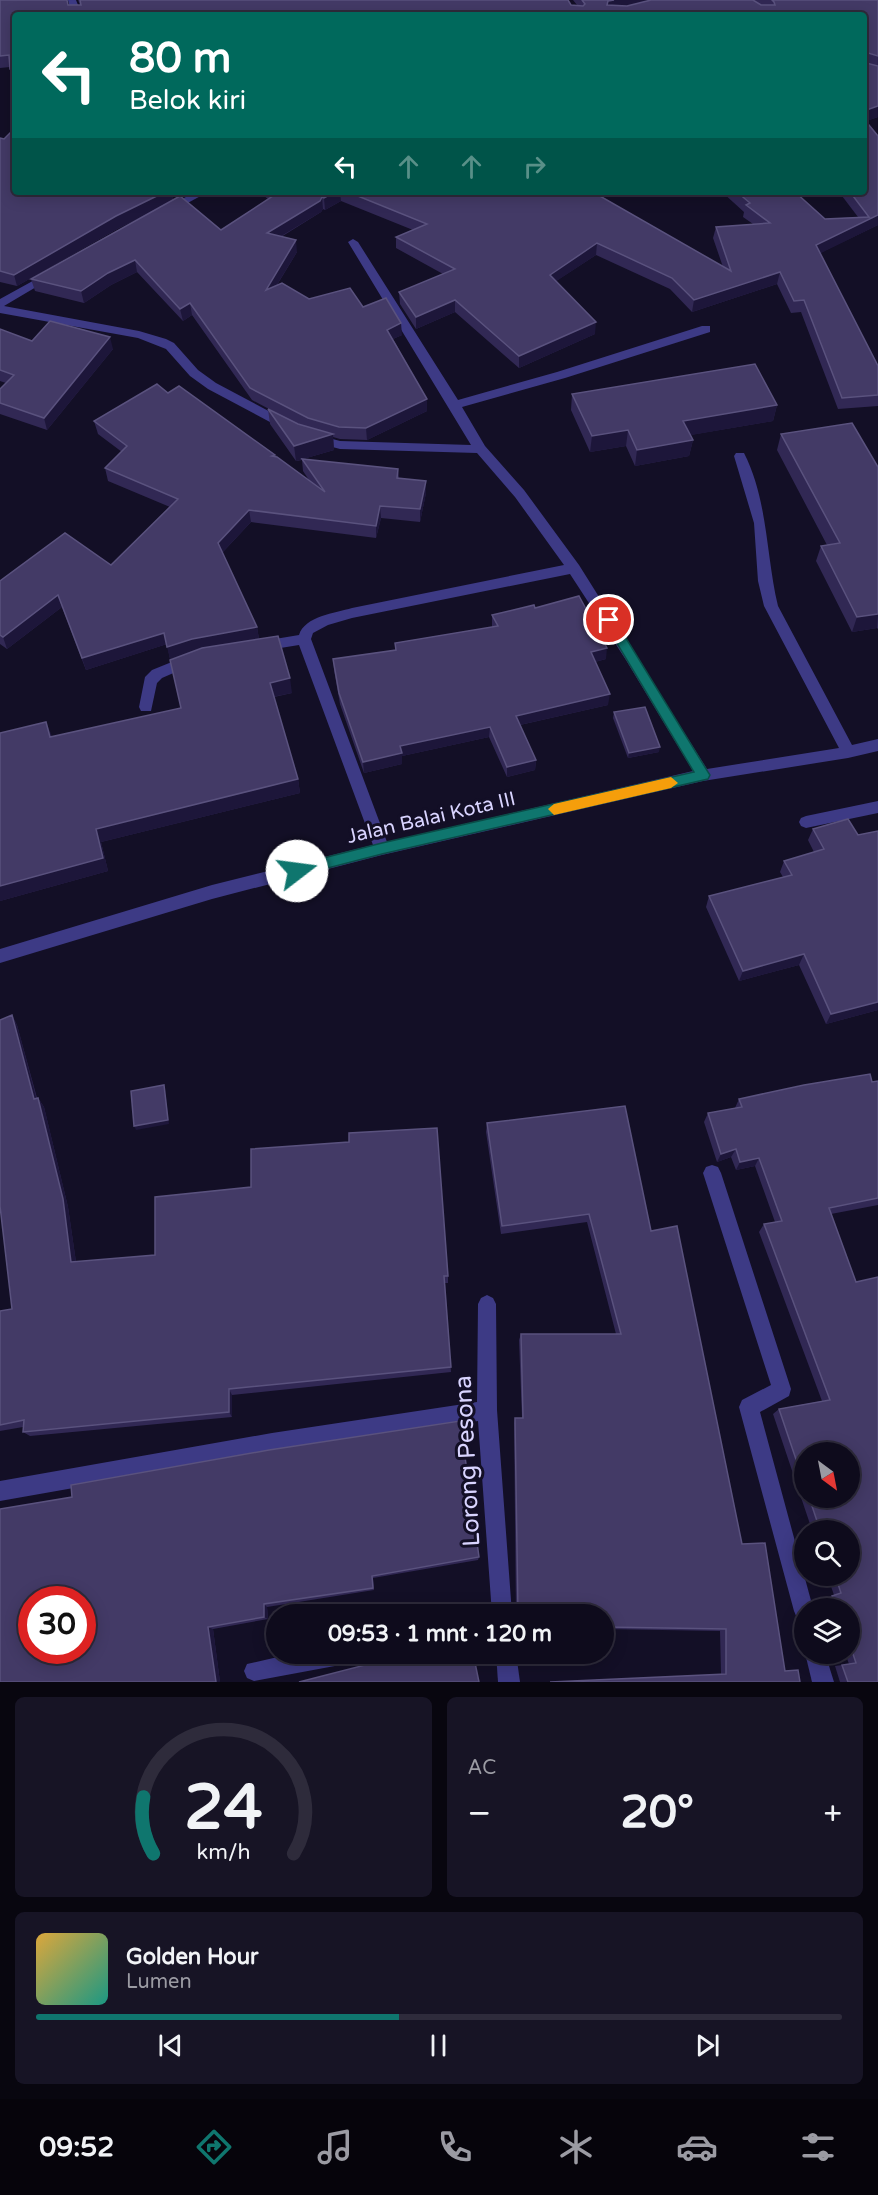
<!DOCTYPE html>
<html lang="id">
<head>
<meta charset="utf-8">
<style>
  body { margin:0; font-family:"Varela Round",sans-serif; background:#171425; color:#f1f3f6; height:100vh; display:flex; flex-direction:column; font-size:22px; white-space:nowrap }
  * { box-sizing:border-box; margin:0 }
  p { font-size:20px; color:#9b9ba3 }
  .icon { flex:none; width:33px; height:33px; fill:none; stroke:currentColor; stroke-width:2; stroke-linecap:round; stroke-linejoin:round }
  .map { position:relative; height:1682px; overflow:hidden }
  .drawer { display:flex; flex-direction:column; gap:15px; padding:15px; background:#08060f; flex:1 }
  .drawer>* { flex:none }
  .hud { position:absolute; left:12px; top:12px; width:855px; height:183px; border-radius:6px; box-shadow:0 3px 15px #0003,0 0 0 2px #2e2b3b; background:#00695c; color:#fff; overflow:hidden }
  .needle { width:39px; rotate:148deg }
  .buttons { position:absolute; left:794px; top:1442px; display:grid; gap:12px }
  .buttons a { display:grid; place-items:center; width:66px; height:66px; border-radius:50%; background:#0e0b1c; box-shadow:0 3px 15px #0003,0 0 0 2px #2e2b3b; font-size:30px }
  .speed { position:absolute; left:18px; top:1586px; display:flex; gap:12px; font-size:30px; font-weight:700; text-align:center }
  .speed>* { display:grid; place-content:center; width:78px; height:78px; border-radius:50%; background:#0e0b1c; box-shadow:0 3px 15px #0003,0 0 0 2px #2e2b3b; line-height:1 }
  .speed .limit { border:9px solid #d22; background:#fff; color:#111 }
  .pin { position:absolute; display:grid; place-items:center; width:51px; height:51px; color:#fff; margin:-26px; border:3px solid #fff; border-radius:50%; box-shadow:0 2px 6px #0007 }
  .me { position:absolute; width:66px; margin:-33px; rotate:75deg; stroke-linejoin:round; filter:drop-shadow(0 0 4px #0008) }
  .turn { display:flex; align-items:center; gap:21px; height:126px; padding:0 18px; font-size:27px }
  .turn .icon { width:78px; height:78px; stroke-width:2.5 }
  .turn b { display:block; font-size:42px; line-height:51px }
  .lanes { display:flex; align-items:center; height:57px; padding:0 18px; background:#0003; justify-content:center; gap:30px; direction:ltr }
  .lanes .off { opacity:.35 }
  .big { font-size:45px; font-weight:700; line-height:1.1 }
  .drawer .widget { flex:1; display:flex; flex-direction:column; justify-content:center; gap:9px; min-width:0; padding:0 21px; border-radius:9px; background:#171425 }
  .drawer .dial { align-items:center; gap:0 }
  .dial svg { height:156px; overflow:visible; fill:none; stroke:#2e2b3b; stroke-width:7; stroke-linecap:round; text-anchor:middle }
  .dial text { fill:#f1f3f6; stroke:none }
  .song { display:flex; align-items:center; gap:18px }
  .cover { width:72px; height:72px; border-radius:9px; background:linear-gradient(135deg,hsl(40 70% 55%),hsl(170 70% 35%)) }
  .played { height:6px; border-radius:3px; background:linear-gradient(90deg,#0f766e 45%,#2e2b3b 45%) }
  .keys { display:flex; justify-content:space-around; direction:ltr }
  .heat { display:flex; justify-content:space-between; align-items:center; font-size:33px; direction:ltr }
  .drawer .tiles { flex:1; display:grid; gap:15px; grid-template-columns:1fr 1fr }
  .widget:last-child { grid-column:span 2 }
  .trip { position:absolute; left:266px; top:1604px; width:348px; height:60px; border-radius:30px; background:#0e0b1c; box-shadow:0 3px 15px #0003,0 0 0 2px #2e2b3b; font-weight:700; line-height:60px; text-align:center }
  .menu { display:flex; height:96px; justify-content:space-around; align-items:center; background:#06040b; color:#9b9ba3 }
  .menu .icon { width:42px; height:42px }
  .menu .on { color:#0f766e }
  .menu b { font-size:27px; color:#f1f3f6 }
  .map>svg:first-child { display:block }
</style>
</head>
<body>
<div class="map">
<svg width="878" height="1682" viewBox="0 0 878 1682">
  <rect width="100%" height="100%" fill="#130f26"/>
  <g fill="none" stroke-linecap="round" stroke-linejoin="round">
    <path fill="#3d3a85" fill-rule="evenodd" d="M878,801V813L806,828L801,826L799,822L801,818L806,816Z"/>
    <g fill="#3d3a85" fill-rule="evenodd">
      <path d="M68,0H76L82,15H72Z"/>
      <path d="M195,192H208L171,212L162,210Z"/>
      <path d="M353,239L358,242L458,400L557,372L702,326H710V332L565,378L462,407L485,446L524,490L579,565L707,769L839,748L764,606L758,581L754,523L734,456L736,453H744C768,500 766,556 778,606L852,745L878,739V751L848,758L703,781L382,855L212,899L0,963V949L212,885L373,845L299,645L262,651L257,650L255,646L257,642L299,635C305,616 335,613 352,608L564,565L515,497L477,453L340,449L310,441L308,438L314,434L340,441L471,445L348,242ZM570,574L626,660L693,771L387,842L311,639L313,633L328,625L352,618Z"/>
      <path d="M49,272L53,273V277L4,306L139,331L166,339L174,343L198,370L216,383L291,423V429H283L208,389L190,376L166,349L138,338L0,313V299Z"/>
      <path d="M189,655L196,660L194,664L162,678L157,683L151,711H141L139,707L145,677L152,670Z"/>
      <path d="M712,1165L718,1167L721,1173L791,1389L789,1396L760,1412L813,1608H804V1621L797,1618L794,1611L739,1407L742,1400L771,1385L703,1173L706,1167Z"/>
      <path d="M487,1295L493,1298L496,1304L497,1410L512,1614H492L478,1421L272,1453L0,1501V1481L272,1433L477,1402L478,1304L481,1298Z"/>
      <path d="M295,1653H361L358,1660L351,1663L254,1681L247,1678L244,1671L247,1664Z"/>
      <path d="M496,1653H516L520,1682H498Z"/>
      <path d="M805,1653H825L834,1682H812Z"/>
    </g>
  </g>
  <g fill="#312854" fill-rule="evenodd">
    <path d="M0,0L68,5H80L78,0H568L571,5H577L573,0H878V117L866,121L878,136V225L820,253L878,366V406L838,409L801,312L791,313L777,284L692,312L670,289L596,255L556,281L595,334L519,368L455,312L416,329L400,304L399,292L443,274L396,248V237L413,230L341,201L325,210L323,209L321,212L281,237L297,252L277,285L309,299L363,307L402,335L393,339L427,399V411L367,440L340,439L333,437L334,450L303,459L398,469L399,478L426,493L420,522L381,518L376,538L251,522L222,553L257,627L259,639L292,693L274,697L298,779L300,793L101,842L108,871L0,901V733L52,737L181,708L197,650L170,659L167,644L86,670L62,607L7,649L0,644V581L111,565L170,507L108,481L105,468L122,452L98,434L94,421L168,393L275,456L309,480L303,471L302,460L296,461L270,424L268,409L299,425L252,400L192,315L183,321L137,272L111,285L84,303L35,291L31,279L169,203L119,228L17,286L0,282V138L15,192H172L173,201L221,230L268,199L259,192H608L599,195L723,267L713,238L716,227L753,224L743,217L744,212L722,192H795L825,219L858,217L839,192H864V15H15L13,81L10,67L0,68Z"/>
    <path d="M0,329L32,341L113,349L47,430L0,414V389L6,383L0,381Z"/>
    <path d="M572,394L777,405L773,421L690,435L693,440L689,456L635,466L626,446L590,452L571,410Z"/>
    <path d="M781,434L878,467V629L877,628L852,632L816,561L821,546L827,545L777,450Z"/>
    <path d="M535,608L606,659L595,662L608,705L520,725L536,760L535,770L507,777L489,737L402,756V764L364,773L340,704L334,670L333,659L395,650V643L492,627V615Z"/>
    <path d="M614,712L659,752L628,758L613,718Z"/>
    <path d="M848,819L878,1010L826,1024L799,965L739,981L706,907L709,896L783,877L780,872L784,861L814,852L808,840L813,829Z"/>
    <path d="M12,1015L17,1025L37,1098H38L44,1107L68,1207L76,1262L448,1276V1283H445L451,1372L232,1395V1417L30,1436L23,1432V1427L0,1431V1311L12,1309Z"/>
    <path d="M878,1081V1205L831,1214L878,1682H840L835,1666L849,1664L845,1653H849V1608H829L825,1598L834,1595L827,1575H849V1530H812L773,1414L779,1409L822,1401L759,1232L764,1224L775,1222L755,1166L736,1170L731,1157L717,1162L704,1122L708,1113L735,1108L739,1099ZM804,1452L849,1497H804Z"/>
    <path d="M487,1123L651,1231L742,1544L785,1671L721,1674L720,1631L603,1629V1614H516L514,1423L515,1418H522L519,1340L521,1334H616L587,1222L501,1234L486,1132Z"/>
    <path d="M0,1509L479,1557L478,1560L373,1578L374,1590L267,1607L268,1619L213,1629L220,1682H0Z"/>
  </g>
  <g fill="#1d163a">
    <path d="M614,0H661L606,15L608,1Z"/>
    <path d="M10,69H15V81H13Z"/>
    <path d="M878,106V117L864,122V111Z"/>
    <path d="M165,192H172L173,201L119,228L17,286L14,275L116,216Z"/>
    <path d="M335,192H340L341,201L325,210L324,198Z"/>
    <path d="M586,192H608L586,200Z"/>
    <path d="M322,197L323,209L321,212L268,244L267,233Z"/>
    <path d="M878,215V225L813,257L816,245Z"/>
    <path d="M296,240L297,252L267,301L266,290Z"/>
    <path d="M597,243L596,255L549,286L550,275Z"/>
    <path d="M135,260L137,272L111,285L84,303L81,291L108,273Z"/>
    <path d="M780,272L777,284L692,312L694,300Z"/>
    <path d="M455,300V312L416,329V317Z"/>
    <path d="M190,303L192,315L183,321L180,309Z"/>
    <path d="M596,322L595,334L519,368V356Z"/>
    <path d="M401,323L402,335L388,341L387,330Z"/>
    <path d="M110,337L113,349L47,430L44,418Z"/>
    <path d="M427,399V411L367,440L366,428Z"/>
    <path d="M777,405L773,421L680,437L683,421Z"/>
    <path d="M628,430L626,446L590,452L592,436Z"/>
    <path d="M333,434L334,450L296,461L294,446Z"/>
    <path d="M693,440L689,456L635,466L637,450Z"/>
    <path d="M426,481V493L420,522V509Z"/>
    <path d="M380,506L381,518L376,538V526Z"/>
    <path d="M249,510L251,522L220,555L218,543Z"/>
    <path d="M58,595L62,607L7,649L3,637Z"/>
    <path d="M878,614L877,628L852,632L857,617Z"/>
    <path d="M257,627L259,639L195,651L170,659L167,647L192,639Z"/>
    <path d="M164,633L167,644L86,670L82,658Z"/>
    <path d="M607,648L606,659L590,663L591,652Z"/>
    <path d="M290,678L292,693L272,697L270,683Z"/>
    <path d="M610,694L608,705L515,726L516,716Z"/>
    <path d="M46,722L52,736L55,751L50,737Z"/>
    <path d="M490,727L489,737L402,756V764L364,773L363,762L400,746Z"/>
    <path d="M660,747L659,752L628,758L629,753Z"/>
    <path d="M536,760L535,770L507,777V767Z"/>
    <path d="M298,779L300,793L101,842L108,871L0,901V886L96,829Z"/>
    <path d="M804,954L799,965L739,981L743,971Z"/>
    <path d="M878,1002V1010L826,1024L831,1014Z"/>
    <path d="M12,1015L17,1025L39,1108L34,1099Z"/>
    <path d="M164,1085L165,1089L169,1124L136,1130L134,1126Z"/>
    <path d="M38,1098L44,1107L68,1207L77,1269L71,1262Z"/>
    <path d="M736,1149L731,1157L717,1162L721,1154Z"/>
    <path d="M759,1158L755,1166L736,1170L740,1162Z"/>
    <path d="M229,1389L232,1395V1417L229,1412Z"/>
    <path d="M264,1604L267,1607L268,1619L264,1617Z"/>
    <path d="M208,1627L213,1629L220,1682H216Z"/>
  </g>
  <g fill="#433a66" stroke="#5a527e" stroke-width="1.5" fill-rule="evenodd">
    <path d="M0,0H67L68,5H81L80,0H568L571,5L583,6L585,4L582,0H614L608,1L607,5L627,6L651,0H753L761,5H775L774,2L772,0H878V56L865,52L866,63L878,66V106L864,111V15H15V69H10L9,55L0,56Z"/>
    <path d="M864,119L878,136V215L816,245L878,366V395L842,398L804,300L794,301L780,272L694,300L672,278L597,243L550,275L596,322L519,356L455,300L416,317L399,292L455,269L396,237L427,224L348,192H593L731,271L716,227L770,223L746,205L750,203L737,192H795L825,219L869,217L850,192H864Z"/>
    <path d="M15,128V192H165L116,216L14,275L0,271V138L4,139Z"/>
    <path d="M273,192H335L324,198L322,197L320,201L267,233L296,240L266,290L282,283L309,299L350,288L363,307L386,298L401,323L387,330L427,399L366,428L339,427L308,418L250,388L190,303L180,309L135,260L108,273L81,291L31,279L180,196L221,230L276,194Z"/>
    <path d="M50,321L110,337L44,418L0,403V389L14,375L0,370V329L32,341Z"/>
    <path d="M755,364L777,405L683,421L693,440L637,450L628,430L592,436L572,394Z"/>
    <path d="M157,384L168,393L179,386L275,455L272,456L277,457L325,492L302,459L398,469L397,478L426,481L420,509L380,506L376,526L249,510L218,543L257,627L192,639L167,647L164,633L82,658L58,595L3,637L0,635V581L65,533L111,565L178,499L105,468L127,446L94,421Z"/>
    <path d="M268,409L298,424L333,434L294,446Z"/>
    <path d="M852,423L878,467V614L857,617L821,546L840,543L781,434Z"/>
    <path d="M579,596L607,648L591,652L610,694L516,716L536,760L507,767L490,727L400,746L402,753L363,762L339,693L333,659L396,650L395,643L498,626L492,615L534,605L535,608Z"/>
    <path d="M278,636L290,678L270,683L298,779L96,829L103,858L0,886V733L46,722L50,737L181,708L170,660L202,648Z"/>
    <path d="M645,707L660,747L629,753L614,712Z"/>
    <path d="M848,819L858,835L878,831V1002L831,1014L804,954L743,971L709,896L792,875L784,861L824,849L813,829Z"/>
    <path d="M12,1015L34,1099L38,1098L63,1199L71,1262L155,1255V1197L251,1187V1149L349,1142V1133L437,1128L448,1276H444L451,1367L229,1389V1412L23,1432L24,1420L0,1425V1311L12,1309L0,1206V1020Z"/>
    <path d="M870,1074L872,1082L878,1081V1198L829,1208L856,1282L878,1277V1682H848L842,1665L856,1663L849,1642V1608H837L832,1596L841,1593L835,1575H849V1530H820L809,1497H849V1452H804V1483L779,1409L830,1400L764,1224L782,1221L759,1158L740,1162L736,1149L721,1154L708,1113L742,1107L739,1099L804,1085Z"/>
    <path d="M164,1085L168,1120L134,1126L131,1091Z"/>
    <path d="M625,1106L651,1231L677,1226L742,1544L765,1543L785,1671L798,1670L800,1682H550L726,1674V1629L603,1627V1614H518L515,1418H523L521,1334H621L589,1214L502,1226L487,1123Z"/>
    <path d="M460,1421L479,1557L372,1576L373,1588L264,1604V1617L208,1627L216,1682H0V1509L72,1497L71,1485L269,1450ZM32,1599H82V1650H32Z"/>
    <path d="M382,1653H473L479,1682H299L373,1663L372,1656Z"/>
  </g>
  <path fill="#0f766e" stroke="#0a4d48" stroke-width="1.5" d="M609,616L613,617L708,772L710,775L708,779L382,854L297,876L292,875L290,871L292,866L382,843L694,772L603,620Z"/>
  <path fill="#f59e0b" d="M671,777L678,783L671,788L554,815L548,809L554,804Z"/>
  <g text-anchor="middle" stroke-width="6" stroke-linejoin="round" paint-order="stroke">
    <g font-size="20" fill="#d9d4ff" stroke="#130f26">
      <text transform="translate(431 817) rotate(-13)" y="7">Jalan Balai Kota III</text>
    </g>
    <g font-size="24" fill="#d9d4ff" stroke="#130f26">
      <text transform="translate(467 1461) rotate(-93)" y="8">Lorong Pesona</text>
    </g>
  </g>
</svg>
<div class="buttons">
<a><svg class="needle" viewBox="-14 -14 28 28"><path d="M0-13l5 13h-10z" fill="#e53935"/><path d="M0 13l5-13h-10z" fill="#9b9ba3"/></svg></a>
<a><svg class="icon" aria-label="search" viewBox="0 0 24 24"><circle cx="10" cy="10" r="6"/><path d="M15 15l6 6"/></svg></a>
<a><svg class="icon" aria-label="layers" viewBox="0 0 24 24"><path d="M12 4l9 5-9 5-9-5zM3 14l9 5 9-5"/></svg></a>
</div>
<div class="speed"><div class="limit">30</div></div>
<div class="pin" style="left:609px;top:620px;background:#d93025"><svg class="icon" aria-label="arrive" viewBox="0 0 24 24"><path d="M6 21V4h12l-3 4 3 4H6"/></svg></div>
<svg class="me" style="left:297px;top:871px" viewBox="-20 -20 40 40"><circle r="19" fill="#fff"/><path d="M0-13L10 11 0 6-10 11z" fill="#0f766e"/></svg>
<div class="trip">09:53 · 1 mnt · 120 m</div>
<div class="hud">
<div class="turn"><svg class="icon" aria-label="left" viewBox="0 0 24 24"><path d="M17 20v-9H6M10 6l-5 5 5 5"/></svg><div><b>80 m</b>Belok kiri</div></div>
<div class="lanes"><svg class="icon" aria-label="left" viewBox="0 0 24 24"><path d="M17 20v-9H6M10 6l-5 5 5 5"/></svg><svg class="icon off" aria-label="ahead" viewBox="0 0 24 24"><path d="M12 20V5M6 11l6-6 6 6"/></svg><svg class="icon off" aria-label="ahead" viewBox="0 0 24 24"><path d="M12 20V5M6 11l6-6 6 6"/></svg><svg class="icon off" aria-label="right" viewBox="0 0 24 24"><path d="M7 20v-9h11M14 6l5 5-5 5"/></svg></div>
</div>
</div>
<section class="drawer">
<div class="tiles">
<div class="widget dial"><svg viewBox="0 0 100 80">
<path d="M14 69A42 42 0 1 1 86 69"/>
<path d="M14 69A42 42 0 0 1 9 40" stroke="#0f766e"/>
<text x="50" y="56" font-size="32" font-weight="700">24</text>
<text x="50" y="72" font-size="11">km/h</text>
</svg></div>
<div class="widget"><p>AC</p>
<div class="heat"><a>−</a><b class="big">20°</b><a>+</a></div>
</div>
<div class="widget">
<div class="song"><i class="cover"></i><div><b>Golden Hour</b><p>Lumen</p></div></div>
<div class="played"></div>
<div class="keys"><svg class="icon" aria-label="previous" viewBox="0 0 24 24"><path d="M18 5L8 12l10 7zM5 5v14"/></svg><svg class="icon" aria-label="pause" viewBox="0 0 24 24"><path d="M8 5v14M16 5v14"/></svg><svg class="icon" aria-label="next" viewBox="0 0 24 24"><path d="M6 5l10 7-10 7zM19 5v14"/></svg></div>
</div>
</div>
</section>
<nav class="menu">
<b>09:52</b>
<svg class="icon on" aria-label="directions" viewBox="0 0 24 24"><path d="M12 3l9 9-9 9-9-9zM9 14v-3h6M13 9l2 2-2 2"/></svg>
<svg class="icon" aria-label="music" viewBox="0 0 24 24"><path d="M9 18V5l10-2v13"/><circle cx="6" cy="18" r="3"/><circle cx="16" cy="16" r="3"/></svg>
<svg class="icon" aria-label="phone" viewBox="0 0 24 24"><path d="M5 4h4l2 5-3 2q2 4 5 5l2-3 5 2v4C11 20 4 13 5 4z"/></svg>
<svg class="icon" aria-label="climate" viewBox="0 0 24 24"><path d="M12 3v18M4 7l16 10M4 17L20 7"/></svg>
<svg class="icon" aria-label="car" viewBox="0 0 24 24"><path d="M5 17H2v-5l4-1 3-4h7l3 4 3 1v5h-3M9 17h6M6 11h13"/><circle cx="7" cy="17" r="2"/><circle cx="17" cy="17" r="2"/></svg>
<svg class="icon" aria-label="filters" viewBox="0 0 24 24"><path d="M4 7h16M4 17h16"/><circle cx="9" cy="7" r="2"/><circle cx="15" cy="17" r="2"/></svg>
</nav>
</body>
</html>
